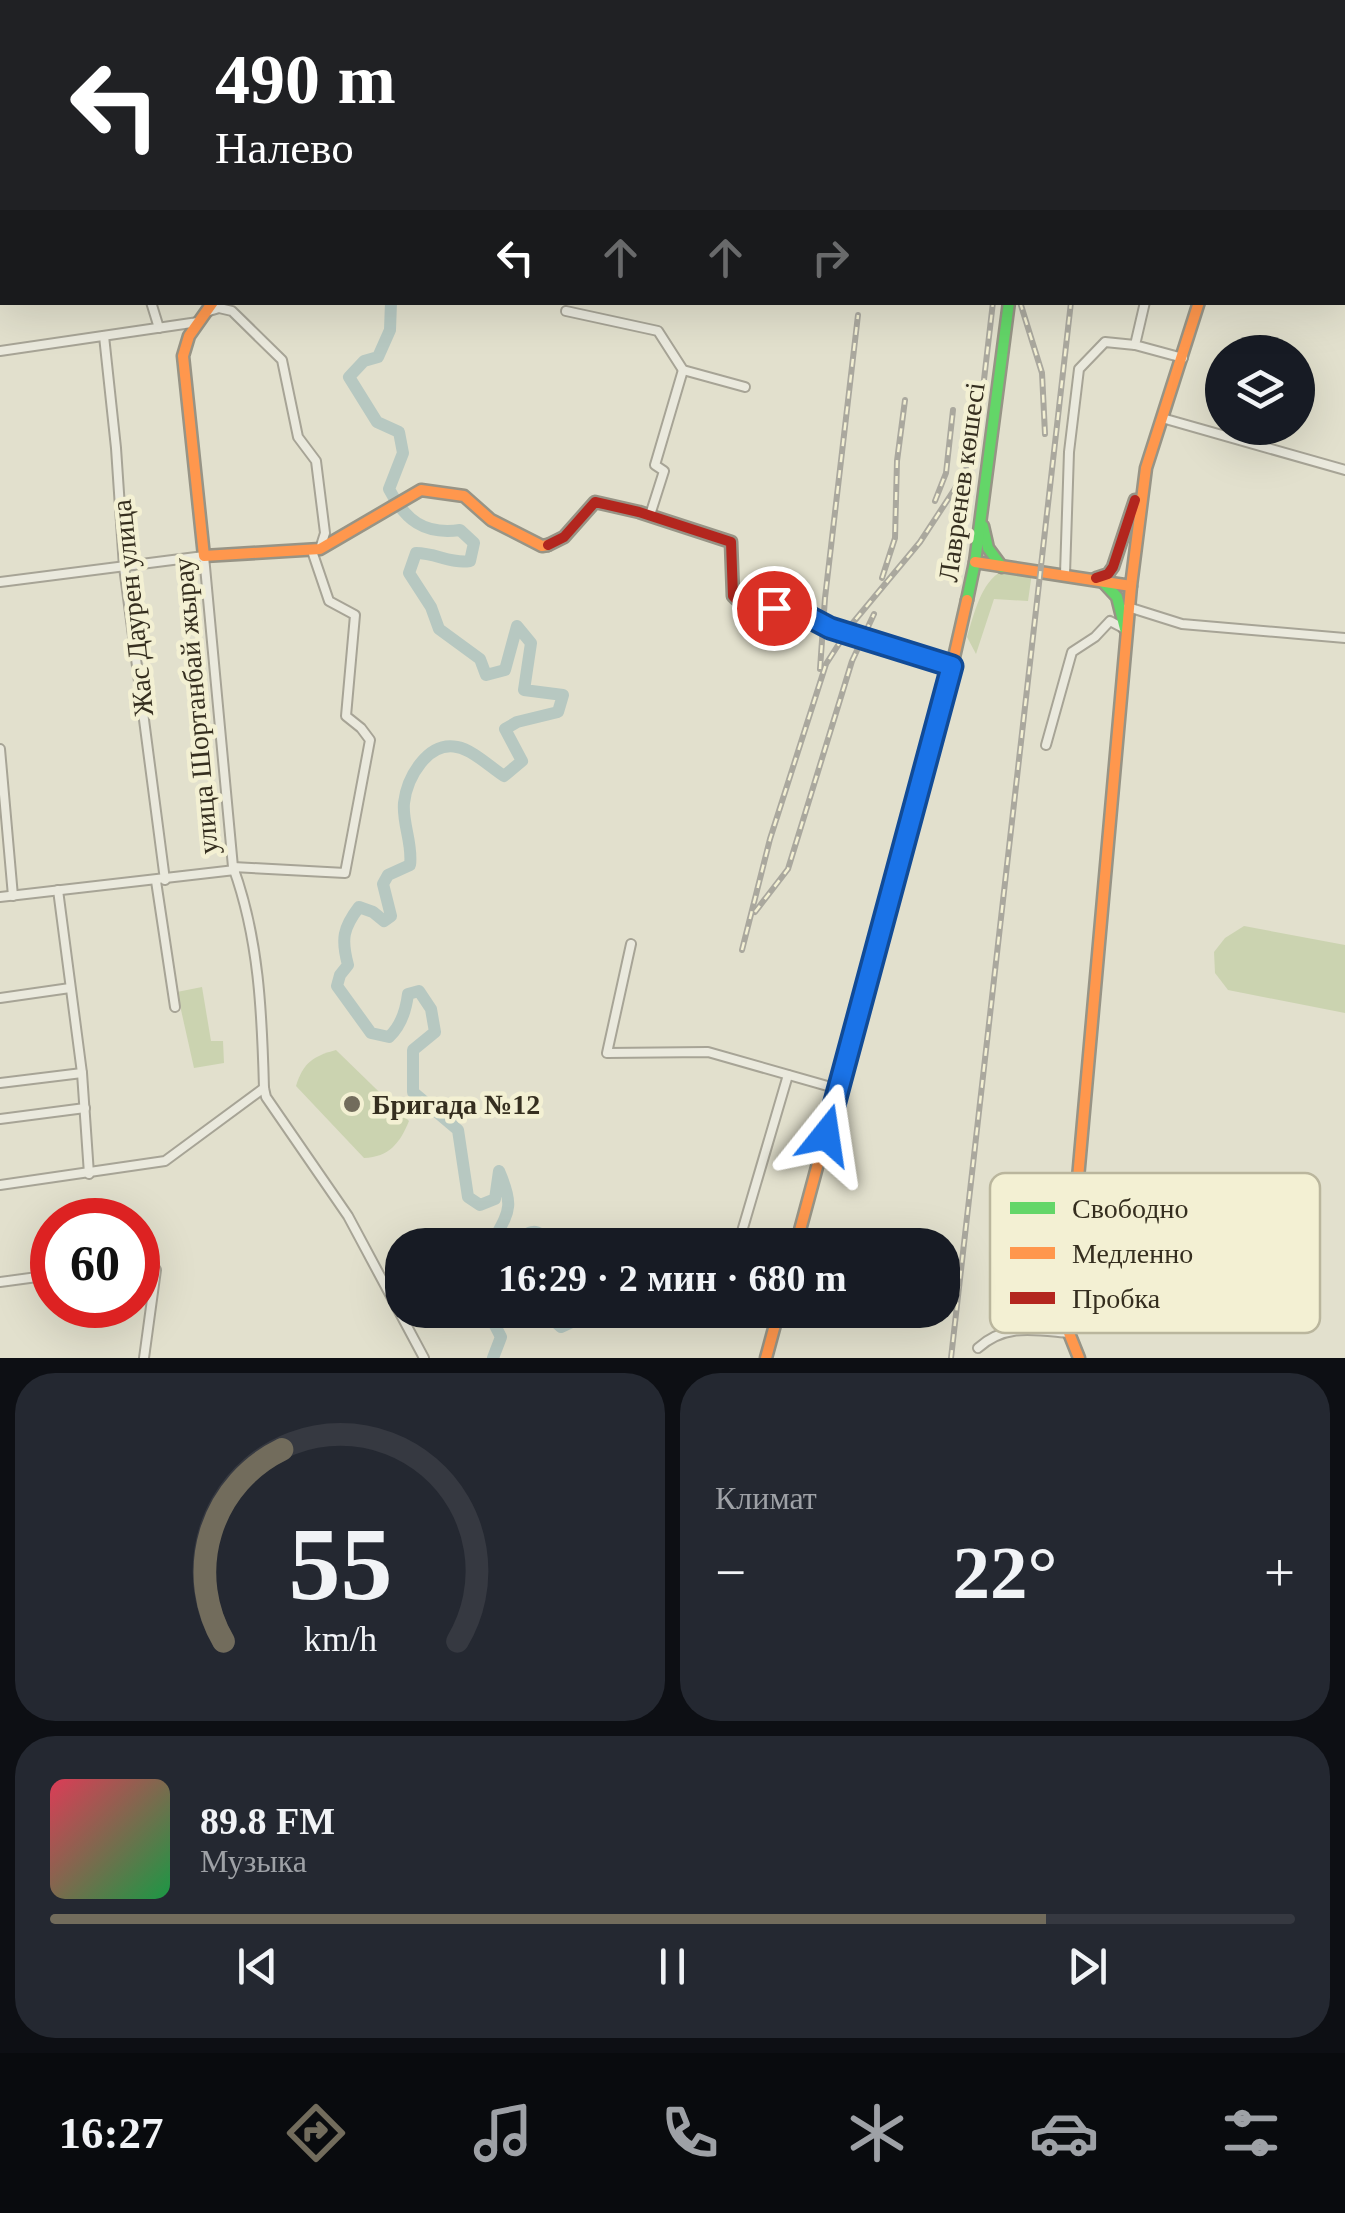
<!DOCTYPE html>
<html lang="ru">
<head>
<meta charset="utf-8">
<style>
  body { margin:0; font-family:Georgia,serif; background:#242831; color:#f1f3f6; height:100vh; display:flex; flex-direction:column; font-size:38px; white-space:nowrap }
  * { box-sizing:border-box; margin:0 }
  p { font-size:32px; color:#9ea1a6 }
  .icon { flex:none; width:55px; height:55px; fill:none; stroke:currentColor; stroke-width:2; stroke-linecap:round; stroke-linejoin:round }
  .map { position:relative; height:1358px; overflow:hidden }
  .details { display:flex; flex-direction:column; gap:15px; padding:15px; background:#0d0f14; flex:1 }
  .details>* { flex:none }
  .guide { position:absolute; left:0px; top:0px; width:1345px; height:305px; box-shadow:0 10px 40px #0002; background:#202124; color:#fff; overflow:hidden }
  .buttons { position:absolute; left:1205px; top:335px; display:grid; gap:20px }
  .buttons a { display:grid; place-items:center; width:110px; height:110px; border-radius:50%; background:#171b24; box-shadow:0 10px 40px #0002; font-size:50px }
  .speed { position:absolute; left:30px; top:1198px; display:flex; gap:20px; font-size:50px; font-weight:700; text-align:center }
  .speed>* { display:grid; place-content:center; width:130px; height:130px; border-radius:50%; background:#171b24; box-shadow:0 10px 40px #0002; line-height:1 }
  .speed .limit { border:15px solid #d22; background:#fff; color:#111 }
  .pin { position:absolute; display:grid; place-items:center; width:85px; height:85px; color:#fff; margin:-42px; border:5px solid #fff; border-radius:50%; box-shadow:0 2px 10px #0007 }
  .me { position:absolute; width:110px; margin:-55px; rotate:15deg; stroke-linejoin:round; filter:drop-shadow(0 0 8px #0008) }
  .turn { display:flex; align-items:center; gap:35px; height:210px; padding:0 50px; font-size:45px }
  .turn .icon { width:130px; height:130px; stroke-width:2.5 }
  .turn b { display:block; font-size:70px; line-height:85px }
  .lanes { display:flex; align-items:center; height:95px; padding:0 50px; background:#0003; justify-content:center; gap:50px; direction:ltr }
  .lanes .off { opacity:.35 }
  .big { font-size:75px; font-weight:700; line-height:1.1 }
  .details .card { flex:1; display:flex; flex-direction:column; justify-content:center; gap:15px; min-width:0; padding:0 35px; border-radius:40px; background:#242831 }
  .details .dial { align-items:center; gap:0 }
  .dial svg { height:260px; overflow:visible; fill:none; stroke:#363941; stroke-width:7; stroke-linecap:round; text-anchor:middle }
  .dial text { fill:#f1f3f6; stroke:none }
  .song { display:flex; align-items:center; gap:30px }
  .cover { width:120px; height:120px; border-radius:15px; background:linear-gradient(135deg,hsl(350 70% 55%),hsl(140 70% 35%)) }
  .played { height:10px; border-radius:5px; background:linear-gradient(90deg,#726c5c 80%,#363941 80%) }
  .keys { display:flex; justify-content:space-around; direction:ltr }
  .heat { display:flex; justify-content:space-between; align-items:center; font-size:55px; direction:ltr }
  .details .tiles { flex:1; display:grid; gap:15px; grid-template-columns:1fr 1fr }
  .card:last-child { grid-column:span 2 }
  .trip { position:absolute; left:385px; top:1228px; width:575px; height:100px; border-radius:40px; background:#171b24; box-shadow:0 10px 40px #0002; font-weight:700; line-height:100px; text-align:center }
  .dock { display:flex; height:160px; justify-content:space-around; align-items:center; background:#090b0e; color:#9ea1a6 }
  .dock .icon { width:70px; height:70px }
  .dock .selected { color:#726c5c }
  .dock b { font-size:45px; color:#f1f3f6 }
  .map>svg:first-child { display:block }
</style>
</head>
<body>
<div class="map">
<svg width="1345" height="1358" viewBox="0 0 1345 1358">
  <rect width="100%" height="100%" fill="#e2e0cd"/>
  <g fill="#cbd3b0">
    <path d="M1002,571L1032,573L1028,601L994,599L976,654L967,637C974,614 981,582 1002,571Z"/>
    <path d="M1244,926L1345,945V1013L1228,990L1215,973L1214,952L1225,938Z"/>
    <path d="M202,987L211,1041H223L224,1063L194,1068L177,992Z"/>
    <path d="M336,1050L409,1121C400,1143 389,1157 364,1158L296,1086C303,1063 313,1056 336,1050Z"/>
  </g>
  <path fill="#c7cdaf" d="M153,0H347L155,2Z"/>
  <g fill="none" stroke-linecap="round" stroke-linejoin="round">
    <g stroke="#b7c8c1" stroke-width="12">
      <path d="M459,0L460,2"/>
      <path d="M391,302L390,330L378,357L364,361L349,377L377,422L399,432L403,453L389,489C405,520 424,535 460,530L474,543L470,561C451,564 436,553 416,553L409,573L431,607L439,629L480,659L486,675L505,670L517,626L531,643L524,690L563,695L558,712L517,722L505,729L522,761L504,776C490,767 473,750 457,747C428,741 407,777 404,803C402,823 413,844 410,865L388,875L383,884L391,916L384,921L373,912L359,907C343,928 341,939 348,965L340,975L337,986L371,1033L389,1037C401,1026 406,1010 408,994L419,991L431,1009L435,1032L413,1050V1092L458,1130L468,1197L480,1205L495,1199L499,1171C515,1208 509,1211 491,1245H495"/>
      <path d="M512,1245C534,1227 534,1228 555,1245"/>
      <path d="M487,1310L501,1337L493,1358"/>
      <path d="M542,1310L561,1327L576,1320L566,1310"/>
    </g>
    <g stroke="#a7a496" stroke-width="12">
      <g id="street">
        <path d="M0,23L2,22"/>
        <path d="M0,114H2"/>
        <path d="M0,200H2"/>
        <path d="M1342,235L1345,236"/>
        <path d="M151,302L159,328"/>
        <path d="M1145,302L1135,345L1183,358"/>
        <path d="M566,311L658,331L683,370L745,387"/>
        <path d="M206,312L219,308L232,311L282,360L298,437L316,461L325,533L320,549"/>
        <path d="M104,336L116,448L124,567L165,880"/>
        <path d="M0,351L198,322"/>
        <path d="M1162,418L1345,470"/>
        <path d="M650,515L664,471L655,465L683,370"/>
        <path d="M1065,574L1069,452L1079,369L1105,342L1135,345"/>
        <path d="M0,582L204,556L233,867C259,938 262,1013 264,1088L266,1097L348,1216L424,1358"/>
        <path d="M1128,607L1182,624L1345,638"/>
        <path d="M1046,745L1072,652L1095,637L1110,621L1125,629"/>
        <path d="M0,749L13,896"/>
        <path d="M233,867L345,873L370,740L361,728L346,716L355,615L329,601L312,551"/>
        <path d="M156,881L175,1007"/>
        <path d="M0,897L235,870"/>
        <path d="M631,944L607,1053L708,1052L838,1089"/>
        <path d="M0,998L70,988"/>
        <path d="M82,1073L89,1174"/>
        <path d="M0,1083L82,1073L58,890"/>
        <path d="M0,1119L85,1108"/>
        <path d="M0,1185L165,1161L264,1088"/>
        <path d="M738,1245L788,1075"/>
        <path d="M138,1263L151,1262L156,1270L144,1358"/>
        <path d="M1017,1270L1069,1280"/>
        <path d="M0,1282L52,1275"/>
        <path d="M978,1348C1006,1323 1035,1330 1069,1333"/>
      </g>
    </g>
    <g stroke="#979486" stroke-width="15">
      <g id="fast">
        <path d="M1284,2L1285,0"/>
        <path d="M983,526L988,548L1002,567"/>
        <path d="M1104,583L1117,597L1125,629"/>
        <path d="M967,600L975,562L1009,302"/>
      </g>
    </g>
    <g stroke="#979486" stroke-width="15">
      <g id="slow">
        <path d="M137,0L139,2"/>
        <path d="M213,302L189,336L183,356L204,556L320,549L421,490L464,496L491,520L542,546L548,545"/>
        <path d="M975,562L1131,586L1146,468L1199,302"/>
        <path d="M796,1245L952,666L967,600"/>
        <path d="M766,1358L779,1310"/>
        <path d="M1079,1358L1069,1333L1067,1301L1131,586"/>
      </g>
    </g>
    <g stroke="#979486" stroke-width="15">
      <g id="jam">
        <path d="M1048,0V2"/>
        <path d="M548,545L564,537L595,502L639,512L731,542L733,596L736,599C809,618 880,643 952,666"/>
        <path d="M1096,578L1108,574L1113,567L1135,500"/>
      </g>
    </g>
    <use href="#street" stroke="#eae9dd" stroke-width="8"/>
    <use href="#fast" stroke="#63d668" stroke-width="10"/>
    <use href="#slow" stroke="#ff974d" stroke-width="10"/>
    <use href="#jam" stroke="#b3261e" stroke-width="10"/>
    <g stroke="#aaa89e" stroke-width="6">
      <g id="rail">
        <path d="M1029,2L1030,0"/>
        <path d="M1106,2V0"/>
        <path d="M1020,302L1042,373L1045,434"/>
        <path d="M935,501L946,473L953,410"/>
        <path d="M882,578L895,538L897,461L905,400"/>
        <path d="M820,669L825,598L858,315"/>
        <path d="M755,912L788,869L852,661L874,614"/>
        <path d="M742,950L770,839L826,664L851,625L920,542L962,478L977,440L993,302"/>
        <path d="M951,1358L1071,302"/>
      </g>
    </g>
    <use href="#rail" stroke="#f3f0d3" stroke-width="2.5" stroke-dasharray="8" stroke-linecap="butt"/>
  </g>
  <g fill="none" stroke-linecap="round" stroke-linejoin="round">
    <g stroke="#114b97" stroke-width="25">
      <path id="route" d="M774,608L811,618L830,628L952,666L826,1135"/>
    </g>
    <use href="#route" stroke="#1a73e8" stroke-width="18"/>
  </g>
  <circle fill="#726c5c" stroke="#f3f0d3" stroke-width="4" cx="352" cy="1104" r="10"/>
  <g text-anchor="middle" stroke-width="9" stroke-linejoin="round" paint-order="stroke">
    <g font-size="28" fill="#352e1f" stroke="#f3f0d3">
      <text transform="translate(961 482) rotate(-82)" y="10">Лавренев көшесі</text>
      <text transform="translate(132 608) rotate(-96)" y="10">Жас Даурен улица</text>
      <text transform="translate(195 706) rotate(-95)" y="10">улица Шортанбай жырау</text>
    </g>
    <g font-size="28" font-weight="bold" fill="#352e1f" stroke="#f3f0d3" text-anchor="start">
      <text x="372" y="1114">Бригада №12</text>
    </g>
  </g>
  <rect x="990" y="1173" width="330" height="160" rx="15" fill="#f3f0d3" stroke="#bab69d" stroke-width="2.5"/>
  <rect x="1010" y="1202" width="45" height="12" fill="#63d668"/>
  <rect x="1010" y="1247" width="45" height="12" fill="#ff974d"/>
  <rect x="1010" y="1292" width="45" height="12" fill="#b3261e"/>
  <g font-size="28" fill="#352e1f">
    <text x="1072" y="1218">Свободно</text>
    <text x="1072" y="1263">Медленно</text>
    <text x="1072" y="1308">Пробка</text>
  </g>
</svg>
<div class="buttons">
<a><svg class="icon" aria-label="layers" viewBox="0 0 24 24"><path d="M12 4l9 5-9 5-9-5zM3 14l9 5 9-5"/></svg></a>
</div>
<div class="speed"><div class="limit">60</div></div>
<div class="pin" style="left:774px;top:608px;background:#d93025"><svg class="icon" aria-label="arrive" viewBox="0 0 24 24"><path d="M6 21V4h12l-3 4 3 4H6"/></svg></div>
<svg class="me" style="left:826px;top:1135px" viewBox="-20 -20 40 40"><path d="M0-17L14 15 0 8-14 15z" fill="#1a73e8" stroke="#fff" stroke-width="4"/></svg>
<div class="trip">16:29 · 2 мин · 680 m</div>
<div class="guide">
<div class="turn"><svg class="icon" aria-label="left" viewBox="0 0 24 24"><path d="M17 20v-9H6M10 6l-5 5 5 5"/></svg><div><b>490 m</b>Налево</div></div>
<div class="lanes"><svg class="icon" aria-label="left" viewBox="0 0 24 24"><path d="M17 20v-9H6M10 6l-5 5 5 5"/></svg><svg class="icon off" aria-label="ahead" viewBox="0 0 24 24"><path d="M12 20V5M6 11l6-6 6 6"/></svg><svg class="icon off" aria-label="ahead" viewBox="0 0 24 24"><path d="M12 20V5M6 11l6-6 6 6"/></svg><svg class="icon off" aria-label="right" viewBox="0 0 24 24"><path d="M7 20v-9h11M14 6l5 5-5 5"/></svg></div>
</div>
</div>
<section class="details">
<div class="tiles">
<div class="card dial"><svg viewBox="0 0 100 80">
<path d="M14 69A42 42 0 1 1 86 69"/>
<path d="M14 69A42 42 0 0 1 32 10" stroke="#726c5c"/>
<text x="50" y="56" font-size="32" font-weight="700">55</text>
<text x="50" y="72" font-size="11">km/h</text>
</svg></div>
<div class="card"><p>Климат</p>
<div class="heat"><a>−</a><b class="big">22°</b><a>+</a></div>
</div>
<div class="card">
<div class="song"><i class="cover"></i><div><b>89.8 FM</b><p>Музыка</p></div></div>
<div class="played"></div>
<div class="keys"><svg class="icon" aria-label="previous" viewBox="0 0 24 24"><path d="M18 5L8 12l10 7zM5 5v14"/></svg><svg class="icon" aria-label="pause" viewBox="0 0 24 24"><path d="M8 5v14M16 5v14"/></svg><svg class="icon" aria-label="next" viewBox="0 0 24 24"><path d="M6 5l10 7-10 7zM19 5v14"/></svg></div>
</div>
</div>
</section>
<nav class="dock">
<b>16:27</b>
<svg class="icon selected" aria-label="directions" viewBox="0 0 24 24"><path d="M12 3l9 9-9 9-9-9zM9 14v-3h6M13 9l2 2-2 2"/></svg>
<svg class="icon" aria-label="music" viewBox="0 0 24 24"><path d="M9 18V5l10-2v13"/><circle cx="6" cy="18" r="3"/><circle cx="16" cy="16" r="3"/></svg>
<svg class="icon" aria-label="phone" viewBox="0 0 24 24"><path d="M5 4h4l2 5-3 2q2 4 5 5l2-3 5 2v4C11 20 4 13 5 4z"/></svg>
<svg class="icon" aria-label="climate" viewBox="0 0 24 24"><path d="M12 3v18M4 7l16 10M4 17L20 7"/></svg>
<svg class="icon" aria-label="car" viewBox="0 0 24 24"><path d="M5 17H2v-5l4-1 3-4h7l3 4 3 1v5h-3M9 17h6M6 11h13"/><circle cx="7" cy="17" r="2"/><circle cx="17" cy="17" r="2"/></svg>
<svg class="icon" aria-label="filters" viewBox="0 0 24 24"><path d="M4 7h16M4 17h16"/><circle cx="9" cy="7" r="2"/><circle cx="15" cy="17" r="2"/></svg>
</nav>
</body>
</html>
